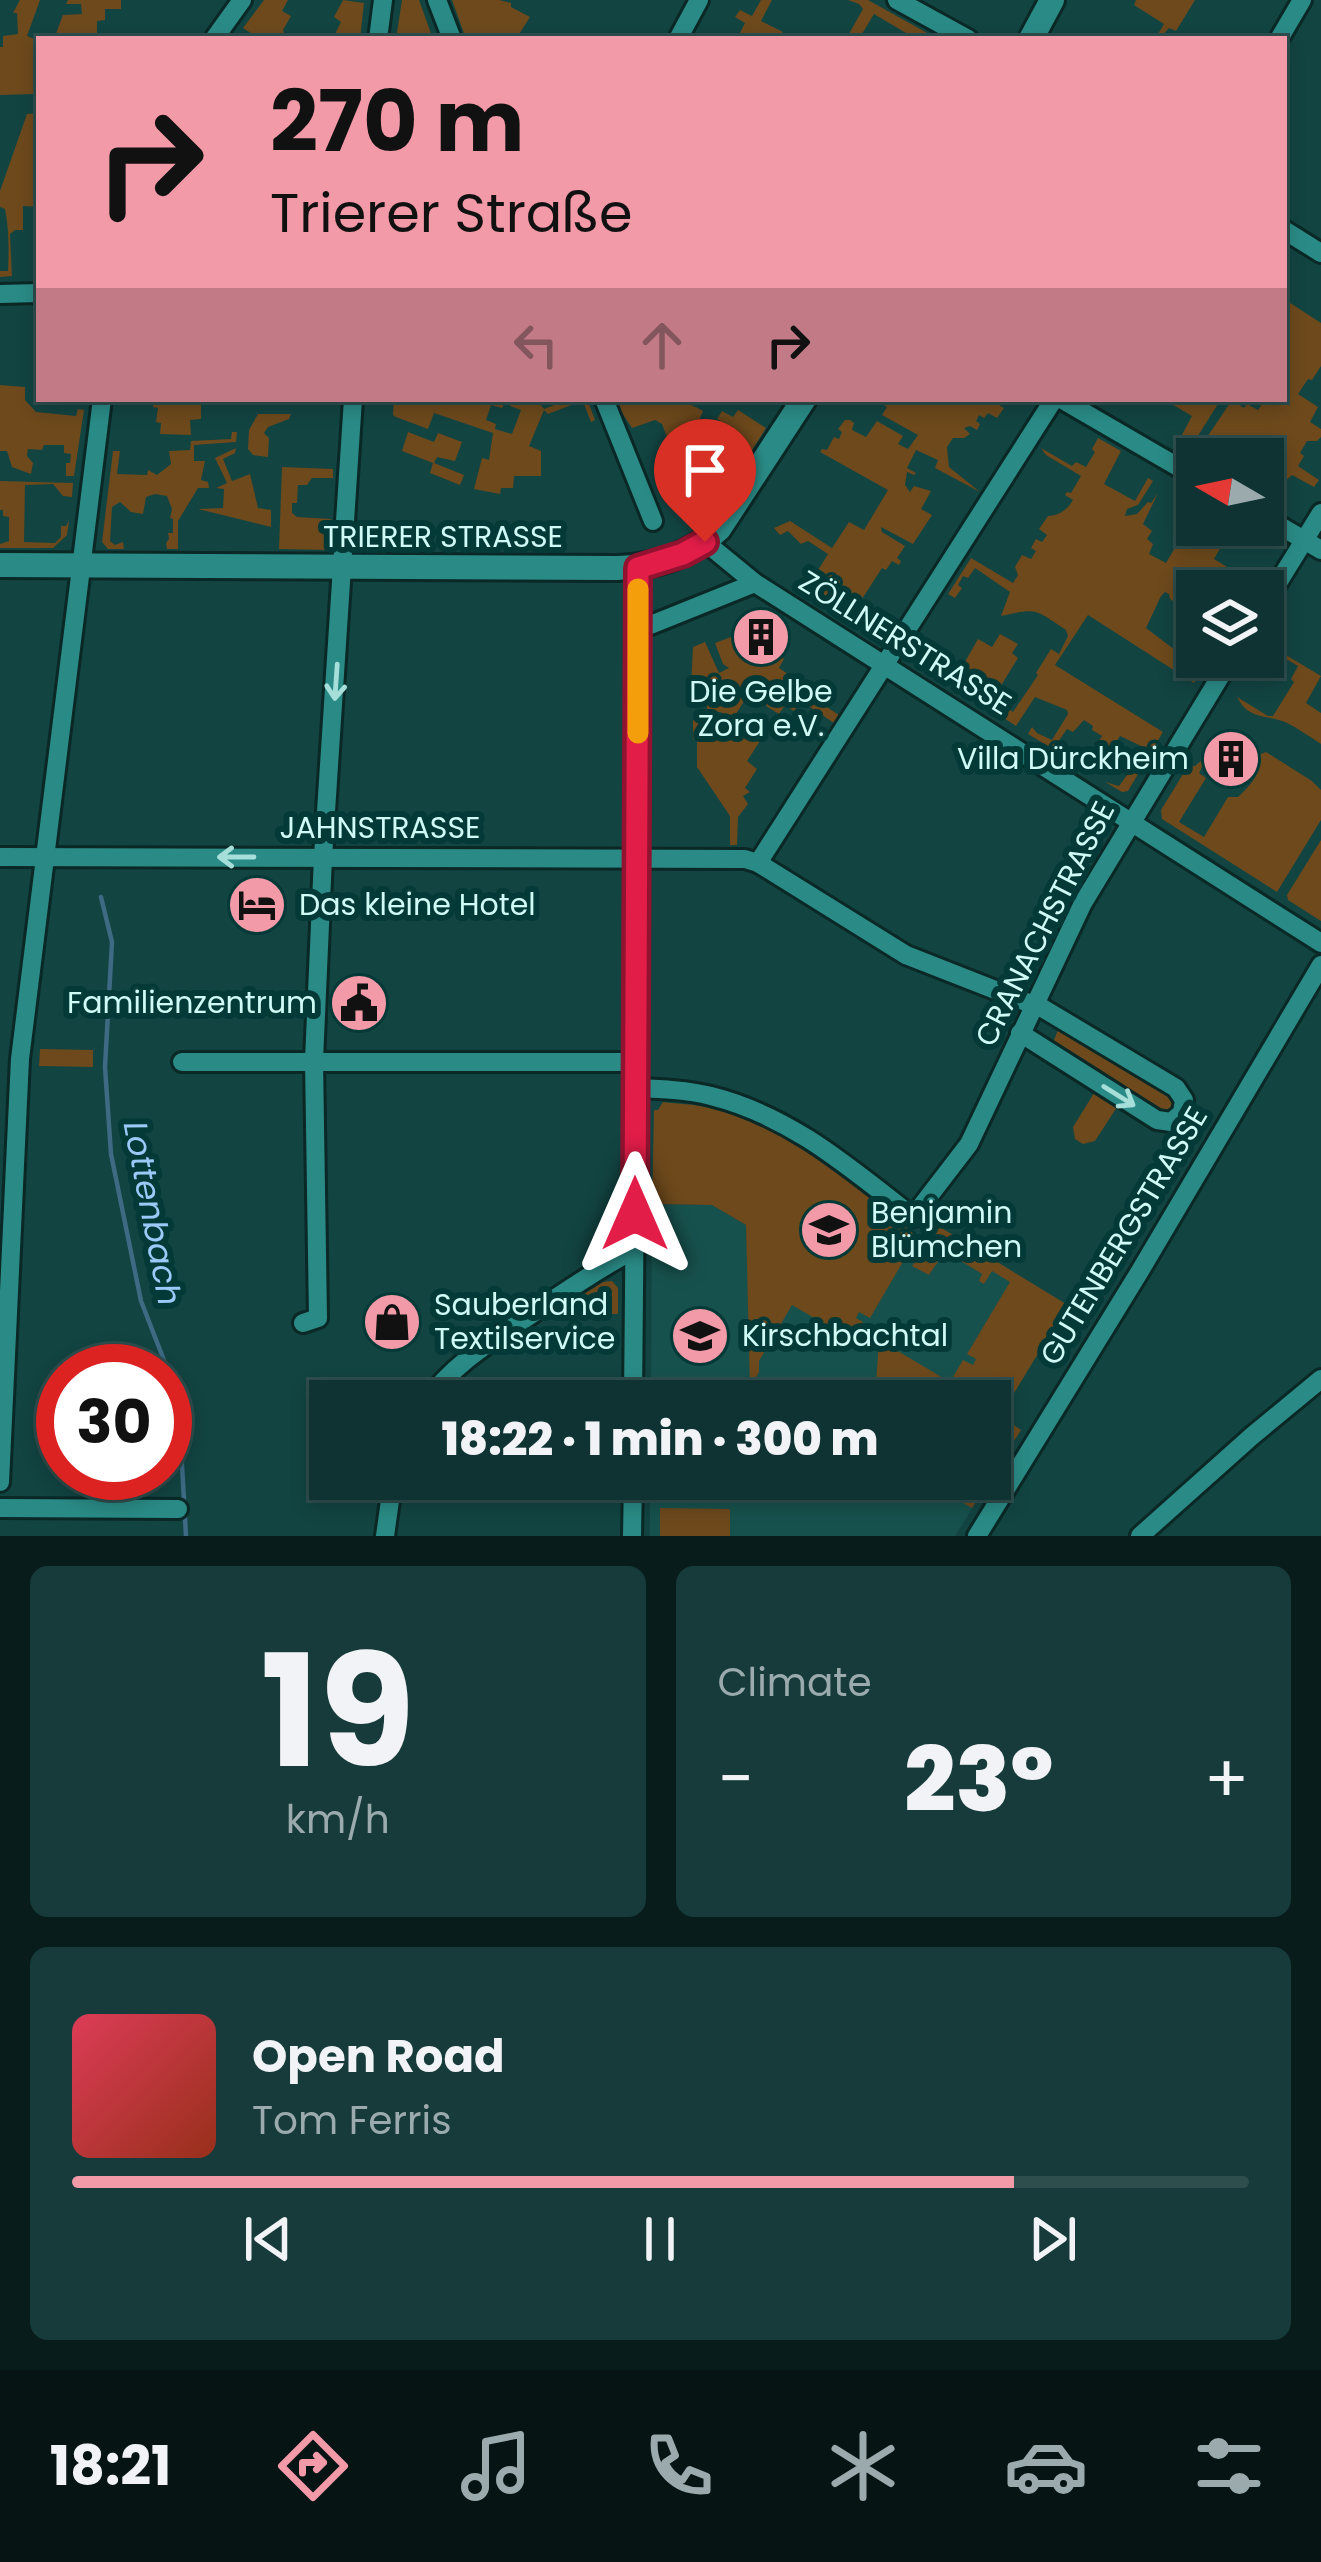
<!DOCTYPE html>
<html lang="en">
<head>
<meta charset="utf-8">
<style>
  body { margin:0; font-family:Poppins,sans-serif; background:#173b3a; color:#f1f3f6; height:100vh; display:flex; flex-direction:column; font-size:45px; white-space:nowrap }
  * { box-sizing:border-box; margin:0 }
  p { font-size:39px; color:#9baaac }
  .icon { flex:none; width:66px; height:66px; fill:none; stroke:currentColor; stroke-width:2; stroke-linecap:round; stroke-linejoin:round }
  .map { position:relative; height:1536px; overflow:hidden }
  .side { display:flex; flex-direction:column; gap:30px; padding:30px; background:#081c1c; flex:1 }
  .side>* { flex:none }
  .banner { position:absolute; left:36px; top:36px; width:1251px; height:366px; border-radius:0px; box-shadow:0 6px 18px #0003,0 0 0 3px #2e4e4d; background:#f39aa8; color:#111; overflow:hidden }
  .needle { width:78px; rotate:279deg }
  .fabs { position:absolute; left:1176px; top:438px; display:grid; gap:24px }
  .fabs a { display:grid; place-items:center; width:108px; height:108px; border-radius:0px; background:#0e3332; box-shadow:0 6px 18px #0003,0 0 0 3px #2e4e4d; font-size:60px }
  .speed { position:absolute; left:36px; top:1344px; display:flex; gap:24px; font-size:60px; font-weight:700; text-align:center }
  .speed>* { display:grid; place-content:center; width:156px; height:156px; border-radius:50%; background:#0e3332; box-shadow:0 6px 18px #0003,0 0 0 3px #2e4e4d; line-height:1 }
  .speed .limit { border:18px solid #d22; background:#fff; color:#111 }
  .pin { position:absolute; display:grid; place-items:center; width:102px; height:102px; color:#fff; margin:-123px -51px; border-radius:50% 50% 50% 0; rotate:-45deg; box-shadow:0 0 12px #0007 }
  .pin .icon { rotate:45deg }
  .me { position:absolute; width:132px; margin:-66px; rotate:0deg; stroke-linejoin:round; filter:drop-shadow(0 0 9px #0008) }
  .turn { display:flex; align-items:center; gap:42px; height:252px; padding:0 36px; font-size:54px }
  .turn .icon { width:156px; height:156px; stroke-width:2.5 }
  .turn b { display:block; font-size:84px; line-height:102px }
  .lanes { display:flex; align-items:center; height:114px; padding:0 36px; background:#0003; justify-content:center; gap:60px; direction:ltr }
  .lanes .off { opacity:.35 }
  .big { font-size:90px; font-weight:800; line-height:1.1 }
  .side .widget { flex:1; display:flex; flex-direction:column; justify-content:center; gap:18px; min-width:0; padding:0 42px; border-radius:18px; background:#173b3a }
  .side .dial { align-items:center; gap:0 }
  .dial b { font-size:156px; line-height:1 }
  .song { display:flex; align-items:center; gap:36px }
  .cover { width:144px; height:144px; border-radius:18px; background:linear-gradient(135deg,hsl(350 70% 55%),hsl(10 70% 35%)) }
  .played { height:12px; border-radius:6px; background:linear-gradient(90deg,#f39aa8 80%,#2e4e4d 80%) }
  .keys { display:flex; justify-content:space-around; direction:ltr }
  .heat { display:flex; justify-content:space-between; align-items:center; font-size:66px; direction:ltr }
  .side .tiles { flex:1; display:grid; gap:30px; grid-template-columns:1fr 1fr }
  .widget:last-child { grid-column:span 2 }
  .trip { position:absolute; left:309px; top:1380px; width:702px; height:120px; border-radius:0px; background:#0e3332; box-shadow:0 6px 18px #0003,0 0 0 3px #2e4e4d; font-weight:800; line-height:120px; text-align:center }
  .tab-bar { display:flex; height:192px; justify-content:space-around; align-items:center; background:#061414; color:#9baaac }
  .tab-bar .icon { width:84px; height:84px }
  .tab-bar .on { color:#f39aa8 }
  .tab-bar b { font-size:54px; color:#f1f3f6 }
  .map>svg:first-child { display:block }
</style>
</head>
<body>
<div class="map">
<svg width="1321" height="1536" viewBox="0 0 1321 1536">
  <rect width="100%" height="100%" fill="#124442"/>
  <path fill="#17514d" d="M652,1204L712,1205L746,1225L747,1249L869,1317L918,1236L927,1241L940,1227L1089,1318L1085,1324L1064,1311L1000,1416L1021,1430L955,1536H650V1479H990V1401H651Z"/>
  <g fill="#6d491c">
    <path d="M20,0H40L27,36L39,41V88L34,94L0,95V47H3V36L18,34L17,13H13Z"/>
    <path d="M68,0H121V9H105V20L97,21V33H110L103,39H54L63,15L82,14L81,4H66Z"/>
    <path d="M264,0H288L282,11L291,16L283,30L286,39H260L243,28Z"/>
    <path d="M343,0L364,3L360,39L333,38L341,22L334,17Z"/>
    <path d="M402,0H419L433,39H396Z"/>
    <path d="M452,0H499L511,3V7L530,17L516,39L496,36L494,39H466Z"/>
    <path d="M761,0H772L761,21L783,32L779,39H737L745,23L735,17L740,10L752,16Z"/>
    <path d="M848,0H868L938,39H916L874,14L859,39H846L863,9L859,4Z"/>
    <path d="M1136,0H1195L1176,31L1169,28L1159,39H1155L1164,24L1134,5Z"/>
    <path d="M39,113V207L23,206V230H15L10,234L12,276L0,277V271H8C9,250 9,229 5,209L0,207V191L27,114Z"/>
    <path d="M1284,299L1321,323V366L1312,380L1308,379L1298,394L1318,407L1310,422L1321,429V437L1317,441H1307L1300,453L1304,456L1298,466L1319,480L1314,487L1292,475L1282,484L1275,506L1263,499V457L1251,454L1248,459L1242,455L1244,452L1241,450L1237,455L1231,451L1233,448L1228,445L1225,448L1216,442L1213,445L1207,442L1196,460L1193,458L1232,400L1244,408L1247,404L1258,410L1264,401L1284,399Z"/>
    <path d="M0,385L25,387V400L36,412L76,416L78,409L84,410L74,476H66V463H70L71,454L64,453V445H44L42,450L28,449L27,456L33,463L31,474L12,467L7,451H0Z"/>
    <path d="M154,399H236L230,402L201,404V419L190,420L191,435L160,434L161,423L156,422L158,408L153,407Z"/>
    <path d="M394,399H500L499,402L504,404L502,408L491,405L486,420L496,424L495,429L512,434L521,410L510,406L512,399H536L544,409L569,399H587L595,420L591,422L584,404L579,402L548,414L544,410L529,446L541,451V476H514L513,488H501L500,494L474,489L482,458L489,460L493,433L434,413L428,429L396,417L393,415Z"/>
    <path d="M613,399C645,399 677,395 703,411L693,434L718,449L724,440L718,436L725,424L717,419L722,411L733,417L738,410L766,428L743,464L718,450L701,477V482L688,486L685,485L662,424L655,420L632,428Z"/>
    <path d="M874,399H907L926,405L930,399H989L1004,408L997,418L988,413L984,418L979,415L976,421L980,424L977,430L970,426L964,428L970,434L964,438H953L947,447L949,467L980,492L935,468L938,460L916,450L907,468L916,473L914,475L907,472L905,485L910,492L914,486L931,491L921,509L932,515L913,544L881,527L882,532L905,546L897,558L901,561L899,565L892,561L886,570L882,568L849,619L817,599L827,583L815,575L828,554L808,541L801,544L788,531L780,535L774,528L790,521L832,548L849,522L864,530L888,490L820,452L822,449L827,450L834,437L839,439L842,432L838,429L845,420H850L854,423L852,430L866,437L877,421L903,436L898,444L908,449L918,435L882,415L887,407Z"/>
    <path d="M1163,399H1221L1186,455L1175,448L1192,416Z"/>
    <path d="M258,414H291L289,419L268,427L264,433L269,438L268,457L253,455L248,449L249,430Z"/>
    <path d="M232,432H237L236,442L194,445V461H205L201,480L208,482L209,488H198L178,521V549H167L166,543L169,539L168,533H173V519L170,518L172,509L167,496L155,494L146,497L143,514L131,512L120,502L112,507L110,541L115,545L123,542L124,549H108L102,542L113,451H120L117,474L147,475L148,470L157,475L171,464L169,451L190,450L191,441L231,439Z"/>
    <path d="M408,432L434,442L438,433L462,442L455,461L437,457L434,463L464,475L460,485L430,473L433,463L402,451Z"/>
    <path d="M1098,438L1121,451L1104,484L1135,501L1148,478L1153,481L1138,505L1127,509L1125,516L1137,514L1148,502L1151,503L1158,493L1143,524L1152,531L1147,539L1153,544L1149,554L1166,563L1197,510V522L1190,538L1212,549L1219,537L1225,540L1214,559L1255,584L1251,591H1241L1243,585L1216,568L1200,585L1208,591H1197V600L1190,597L1183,608L1170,599L1169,594L1165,592L1161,596L1146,628L1175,650L1197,678L1194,683L1088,615L1055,665L1163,732L1128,791L1122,792L1105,782L1119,786L1136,763L1141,746L1120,736L1113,747L1109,745L1091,774L1063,756L1066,751L1087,761L1102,736L1092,730L1093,726L1084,720L1073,732L1067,729L1053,749L1028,734L1032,727L1037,733L1052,740L1068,714L1067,710L1035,697L1016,726L945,680L947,678L954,681L978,639L992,647L1000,634L1018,644L1012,653L1018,658L997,692L1006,699L1003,705L1013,712L1038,675L1036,673L1051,649L1059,654L1068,636L1066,630C1034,609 1038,608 1001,616L1010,592L975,568L968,578L963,576L958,585L962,588L955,598L948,594L971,558L1013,583L1018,575L1015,567L1022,555L1031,559L1036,551L1031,548L1036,539L1042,542L1047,535L1039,529L1048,516C1059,516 1068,509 1073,500L1065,495L1067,492L1071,493L1081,476L1046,455L1041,448L1072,466L1076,462L1086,467L1095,452L1092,449Z"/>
    <path d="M236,448L235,453L223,459L232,481L250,474L258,508L271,510V527L198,509L223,508L224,489L216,488L227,483L215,458Z"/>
    <path d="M282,467L333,469V478H312L307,485H298L297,503H292V513L297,517L331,519L329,550L279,549Z"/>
    <path d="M0,481L73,483L72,497L63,496L53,484L25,485L24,542L55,543L61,537V526H66L69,521L67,535L53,548H0V544L9,541V517L3,516V510H0Z"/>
    <path d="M731,637L765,663L773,652L784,659L779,668L800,682L803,678L814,684L808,695L839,715L834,723L801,701L794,711L785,705L779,714L766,706L768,701L751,690L731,722L745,736L754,724L766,732L747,761L757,769L745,788L750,792L743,796L748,804L738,817L737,845H730V816L697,767V740L693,739V720L717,723L722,736L730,733L721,712L707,711V704H699L698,686H691L693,647L705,642L719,673L729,668L723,664L715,643Z"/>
    <path d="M1264,642L1321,676L1306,703L1321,713V744C1310,737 1299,729 1287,723C1268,714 1249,721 1237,697L1268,716H1273L1294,682L1291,679L1298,666L1263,645Z"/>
    <path d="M1266,752L1312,781L1321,790V820L1277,892L1162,819L1161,810L1188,766H1195L1201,761L1204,763L1199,773L1206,778L1179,822L1204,837L1228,797H1238C1250,786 1263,772 1258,755Z"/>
    <path d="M1321,840V921L1288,900L1287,895Z"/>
    <path d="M1063,1028L1176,1098L1177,1103L1166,1118L1052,1045L1058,1030Z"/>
    <path d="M40,1049L93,1050V1067L39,1066Z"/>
    <path d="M1096,1090L1119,1104L1095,1141L1083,1144L1075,1139L1073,1127Z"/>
    <path d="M663,1102C678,1104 695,1104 710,1108C789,1127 855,1185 918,1236L870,1318L859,1312L856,1318L863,1322L852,1340L792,1305L759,1361V1372L750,1389L746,1225L712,1205L652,1204L654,1110H658Z"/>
    <path d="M940,1227L1089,1318L1085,1324L1064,1311L1000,1416L1021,1430L972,1508L955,1498L968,1479H990C990,1464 997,1448 995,1434C994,1421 990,1414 990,1401H897L875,1398L879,1340L950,1382L963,1360L973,1365L976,1359L967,1354L1010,1282L992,1271L984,1284L979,1281L982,1274L945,1251L929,1275L912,1266Z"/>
    <path d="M612,1281L618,1288V1314H562V1308L603,1282Z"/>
    <path d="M660,1508L730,1509V1536H660Z"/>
  </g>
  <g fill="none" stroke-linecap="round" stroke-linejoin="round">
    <path stroke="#3e6a84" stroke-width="4.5" d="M101,897L112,942L105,1067L111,1154L141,1301L167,1368L182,1465L186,1536"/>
    <g stroke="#0a2826" stroke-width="24">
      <g id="minor">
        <path d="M437,0L452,39"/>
        <path d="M897,0L968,39"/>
        <path d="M214,39L242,0"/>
        <path d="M378,39L383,0"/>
        <path d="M678,39L699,0"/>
        <path d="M1279,39L1302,0"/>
        <path d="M1284,230L1321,253"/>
        <path d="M0,294L39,293"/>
        <path d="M604,399L653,521"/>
        <path d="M1061,399L1197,478"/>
        <path d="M1263,516L1321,550"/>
        <path d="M705,542L755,583L1321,943"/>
        <path d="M1263,607L1321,513"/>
        <path d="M638,630L755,583"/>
        <path d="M0,857L745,859L758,863L906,955L1044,1009L1176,1088L1184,1100L1182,1113L1171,1122L1157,1120L1020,1033"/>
        <path d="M758,863L1054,399"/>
        <path d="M182,1062H636"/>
        <path d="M636,1088C661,1089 687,1090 711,1096C791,1116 850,1168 913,1217L969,1144L1083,903L1232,657"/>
        <path d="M303,1323L318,1318L314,1060L323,857L353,399"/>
        <path d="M427,1401C453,1364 492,1341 529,1316C564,1292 598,1269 635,1249"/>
        <path d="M633,1401L638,859L637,567"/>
        <path d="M0,1482L20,1059L102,399"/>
        <path d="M0,1508L178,1509"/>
        <path d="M385,1536L393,1479"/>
        <path d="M632,1536L633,1479"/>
        <path d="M977,1536L1140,1271L1321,965"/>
        <path d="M1140,1536L1252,1436L1321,1379"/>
      </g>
    </g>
    <g stroke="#0a2826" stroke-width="30">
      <g id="tertiary">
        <path d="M1031,39L1052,0"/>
        <path d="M0,565L617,568C656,567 690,556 719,529L804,399"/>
      </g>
    </g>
    <use href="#minor" stroke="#2a8b86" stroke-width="18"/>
    <use href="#tertiary" stroke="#2a8b86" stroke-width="24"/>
  </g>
  <defs><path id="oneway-shaft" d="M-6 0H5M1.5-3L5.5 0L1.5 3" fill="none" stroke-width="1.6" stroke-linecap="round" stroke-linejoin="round" transform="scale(3)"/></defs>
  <g stroke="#a6deda">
    <use href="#oneway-shaft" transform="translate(336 682) rotate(94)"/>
    <use href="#oneway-shaft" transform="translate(236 857) rotate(180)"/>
    <use href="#oneway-shaft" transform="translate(1119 1096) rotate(32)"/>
  </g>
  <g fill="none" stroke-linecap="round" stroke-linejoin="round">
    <g stroke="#92132f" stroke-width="30">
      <path id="route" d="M635,1214L638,568L683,554L705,542"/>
    </g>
    <use href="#route" stroke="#e11d48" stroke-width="21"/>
    <path stroke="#f59e0b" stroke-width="21" d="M638,589V733"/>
  </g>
  <defs>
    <g id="building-disc" transform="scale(3)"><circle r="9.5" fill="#f39aa8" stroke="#033a37"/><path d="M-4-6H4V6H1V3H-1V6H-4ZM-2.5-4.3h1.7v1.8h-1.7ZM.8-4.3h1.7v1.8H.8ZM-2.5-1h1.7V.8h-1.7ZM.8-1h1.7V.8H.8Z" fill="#111"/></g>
    <g id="hotel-disc" transform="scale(3)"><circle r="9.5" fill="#f39aa8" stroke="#033a37"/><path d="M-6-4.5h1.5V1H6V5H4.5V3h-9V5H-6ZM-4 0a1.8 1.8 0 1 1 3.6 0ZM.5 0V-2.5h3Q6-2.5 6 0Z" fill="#111"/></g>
    <g id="civic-disc" transform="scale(3)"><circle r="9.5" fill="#f39aa8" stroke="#033a37"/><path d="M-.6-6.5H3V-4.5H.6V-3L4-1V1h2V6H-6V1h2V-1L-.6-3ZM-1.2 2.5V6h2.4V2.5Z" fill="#111"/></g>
    <g id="school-disc" transform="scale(3)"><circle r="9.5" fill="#f39aa8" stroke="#033a37"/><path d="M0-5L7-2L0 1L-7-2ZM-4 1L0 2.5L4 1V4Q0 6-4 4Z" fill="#111"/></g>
    <g id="shop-disc" transform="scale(3)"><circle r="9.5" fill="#f39aa8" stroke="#033a37"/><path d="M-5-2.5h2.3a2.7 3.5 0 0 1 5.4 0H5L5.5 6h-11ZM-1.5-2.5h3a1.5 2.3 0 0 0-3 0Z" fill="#111"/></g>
  </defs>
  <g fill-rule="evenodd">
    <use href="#building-disc" x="761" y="637"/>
    <use href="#building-disc" x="1231" y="759"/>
    <use href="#hotel-disc" x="257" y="905"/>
    <use href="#civic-disc" x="359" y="1003"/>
    <use href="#school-disc" x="829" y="1230"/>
    <use href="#shop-disc" x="392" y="1322"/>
    <use href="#school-disc" x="700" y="1336"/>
  </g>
  <g text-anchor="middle" stroke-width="12" stroke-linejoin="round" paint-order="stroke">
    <g font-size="30" fill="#cffaf6" stroke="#033a37">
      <text x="443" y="547">TRIERER STRASSE</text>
      <text transform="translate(905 643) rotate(32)" y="10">ZÖLLNERSTRASSE</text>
      <text x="380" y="838">JAHNSTRASSE</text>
      <text transform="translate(1045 924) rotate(-63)" y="10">CRANACHSTRASSE</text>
      <text transform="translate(1124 1236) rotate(-59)" y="10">GUTENBERGSTRASSE</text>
    </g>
    <g font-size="30" fill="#cffaf6" stroke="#033a37" text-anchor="start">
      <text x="761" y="702" text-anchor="middle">Die Gelbe<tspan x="761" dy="34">Zora e.V.</tspan></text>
      <text x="1189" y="769" text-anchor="end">Villa Dürckheim</text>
      <text x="299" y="915">Das kleine Hotel</text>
      <text x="317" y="1013" text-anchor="end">Familienzentrum</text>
      <text x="871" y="1223">Benjamin<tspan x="871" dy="34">Blümchen</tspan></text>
      <text x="434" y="1315">Sauberland<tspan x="434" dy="34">Textilservice</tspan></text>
      <text x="742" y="1346">Kirschbachtal</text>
    </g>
    <g font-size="33" font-style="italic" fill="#9cc9f8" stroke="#033a37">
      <text transform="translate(153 1213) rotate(79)" y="12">Lottenbach</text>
    </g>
  </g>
</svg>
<div class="fabs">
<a><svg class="needle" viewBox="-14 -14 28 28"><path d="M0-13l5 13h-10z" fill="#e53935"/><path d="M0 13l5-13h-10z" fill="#9baaac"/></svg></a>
<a><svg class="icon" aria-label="layers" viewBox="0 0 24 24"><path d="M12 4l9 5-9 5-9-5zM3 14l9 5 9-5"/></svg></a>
</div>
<div class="speed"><div class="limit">30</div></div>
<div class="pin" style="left:705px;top:542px;background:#d93025"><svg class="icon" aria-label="arrive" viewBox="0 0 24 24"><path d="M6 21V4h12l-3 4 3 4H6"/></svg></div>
<svg class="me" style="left:635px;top:1214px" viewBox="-20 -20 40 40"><path d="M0-17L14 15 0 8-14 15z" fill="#e11d48" stroke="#fff" stroke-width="4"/></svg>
<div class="trip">18:22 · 1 min · 300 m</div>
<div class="banner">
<div class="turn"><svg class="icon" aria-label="right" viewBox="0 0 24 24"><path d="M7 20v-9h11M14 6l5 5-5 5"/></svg><div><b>270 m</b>Trierer Straße</div></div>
<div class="lanes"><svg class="icon off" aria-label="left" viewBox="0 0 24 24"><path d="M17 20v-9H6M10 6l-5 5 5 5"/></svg><svg class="icon off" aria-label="ahead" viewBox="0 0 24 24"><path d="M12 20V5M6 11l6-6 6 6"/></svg><svg class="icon" aria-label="right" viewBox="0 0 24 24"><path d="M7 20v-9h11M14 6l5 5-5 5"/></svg></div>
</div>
</div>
<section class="side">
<div class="tiles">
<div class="widget dial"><b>19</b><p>km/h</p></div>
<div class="widget"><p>Climate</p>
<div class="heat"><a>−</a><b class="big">23°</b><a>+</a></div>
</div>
<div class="widget">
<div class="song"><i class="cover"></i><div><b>Open Road</b><p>Tom Ferris</p></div></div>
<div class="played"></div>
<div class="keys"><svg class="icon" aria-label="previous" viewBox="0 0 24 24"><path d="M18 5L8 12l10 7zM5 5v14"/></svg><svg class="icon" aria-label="pause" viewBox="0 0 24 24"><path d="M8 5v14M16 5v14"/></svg><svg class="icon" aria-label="next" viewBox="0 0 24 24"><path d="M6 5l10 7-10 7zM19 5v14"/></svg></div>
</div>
</div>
</section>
<nav class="tab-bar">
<b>18:21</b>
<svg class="icon on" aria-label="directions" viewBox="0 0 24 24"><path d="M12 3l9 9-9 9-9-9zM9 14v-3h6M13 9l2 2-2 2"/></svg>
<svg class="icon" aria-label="music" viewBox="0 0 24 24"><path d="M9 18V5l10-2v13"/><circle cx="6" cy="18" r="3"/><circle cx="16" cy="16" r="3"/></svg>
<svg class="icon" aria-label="phone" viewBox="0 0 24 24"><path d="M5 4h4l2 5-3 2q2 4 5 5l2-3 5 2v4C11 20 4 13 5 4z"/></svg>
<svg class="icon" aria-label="climate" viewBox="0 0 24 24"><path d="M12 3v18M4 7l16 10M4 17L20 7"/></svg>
<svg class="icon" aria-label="car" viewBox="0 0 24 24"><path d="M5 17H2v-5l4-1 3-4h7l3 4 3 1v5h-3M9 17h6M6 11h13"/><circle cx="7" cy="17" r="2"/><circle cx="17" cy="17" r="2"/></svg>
<svg class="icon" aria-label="filters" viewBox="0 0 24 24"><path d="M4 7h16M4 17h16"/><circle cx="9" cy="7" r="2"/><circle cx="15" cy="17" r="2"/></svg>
</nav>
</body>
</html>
